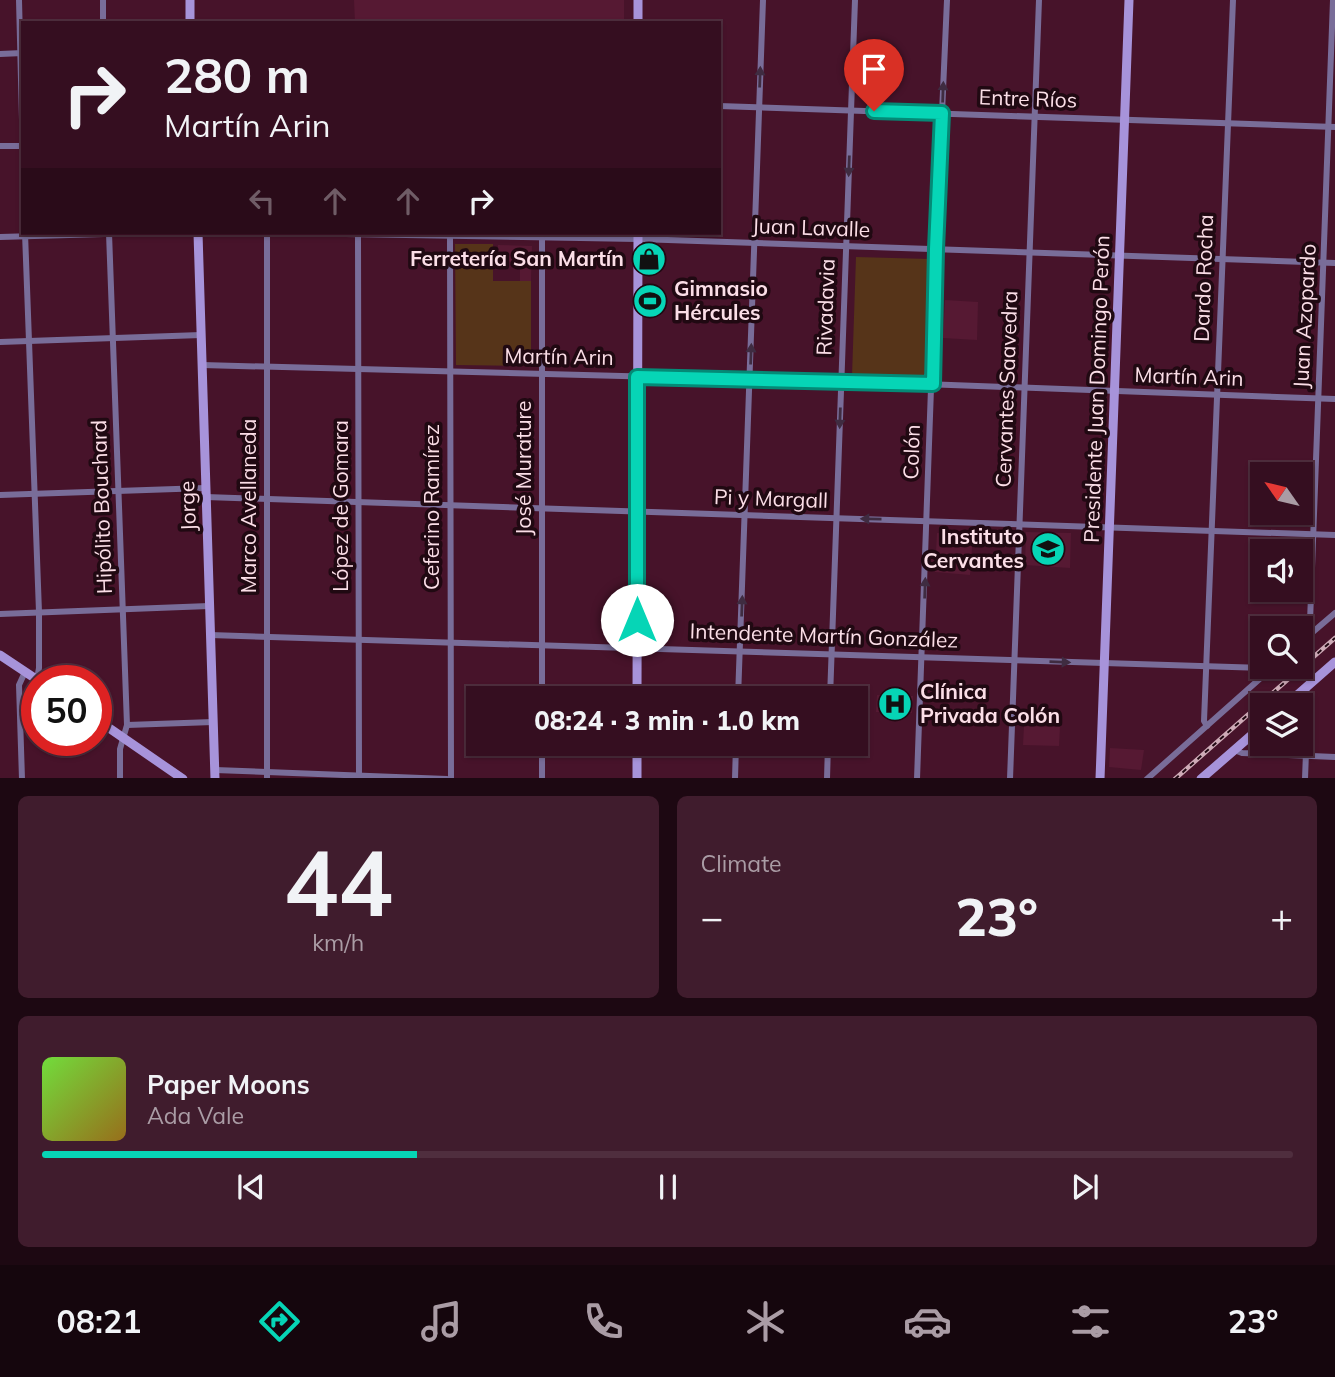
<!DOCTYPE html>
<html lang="en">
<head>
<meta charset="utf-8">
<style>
  body { margin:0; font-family:Mulish,sans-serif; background:#401c2d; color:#f1f3f6; height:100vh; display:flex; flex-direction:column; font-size:26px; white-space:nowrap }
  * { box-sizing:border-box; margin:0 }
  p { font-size:23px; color:#aa9ca5 }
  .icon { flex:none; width:38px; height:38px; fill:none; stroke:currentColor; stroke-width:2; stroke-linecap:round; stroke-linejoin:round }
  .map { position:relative; height:778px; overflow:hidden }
  .panel { display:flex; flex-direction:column; gap:18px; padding:18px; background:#1d0812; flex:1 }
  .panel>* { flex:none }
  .hud { position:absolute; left:21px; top:21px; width:700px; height:214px; border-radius:0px; box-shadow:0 2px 5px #0004,0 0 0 2px #4f2e3e; background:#350e20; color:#f1f3f6; overflow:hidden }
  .needle { width:46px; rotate:304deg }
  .buttons { position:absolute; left:1250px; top:462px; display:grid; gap:14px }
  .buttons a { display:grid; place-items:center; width:63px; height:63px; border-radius:0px; background:#350e20; box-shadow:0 2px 5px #0004,0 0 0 2px #4f2e3e; font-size:35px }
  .speed { position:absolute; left:21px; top:665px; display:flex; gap:14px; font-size:35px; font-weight:700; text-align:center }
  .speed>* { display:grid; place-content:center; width:91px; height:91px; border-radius:50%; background:#350e20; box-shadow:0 2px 5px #0004,0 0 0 2px #4f2e3e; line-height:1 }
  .speed .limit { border:10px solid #d22; background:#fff; color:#111 }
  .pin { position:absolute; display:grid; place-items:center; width:60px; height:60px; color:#fff; margin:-72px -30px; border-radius:50% 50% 50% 0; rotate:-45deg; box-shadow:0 0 7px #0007 }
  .pin .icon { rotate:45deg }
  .me { position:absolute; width:77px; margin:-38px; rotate:0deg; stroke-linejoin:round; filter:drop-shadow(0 0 5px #0008) }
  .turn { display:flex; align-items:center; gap:24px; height:147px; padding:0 28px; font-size:32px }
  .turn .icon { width:91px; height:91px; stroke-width:2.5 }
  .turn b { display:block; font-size:49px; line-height:60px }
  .lanes { display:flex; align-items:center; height:66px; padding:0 28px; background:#0003; justify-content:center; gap:35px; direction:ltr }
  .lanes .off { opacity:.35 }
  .big { font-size:52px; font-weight:800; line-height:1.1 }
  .panel .card { flex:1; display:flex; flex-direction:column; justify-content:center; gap:10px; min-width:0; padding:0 24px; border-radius:10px; background:#401c2d }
  .panel .dial { align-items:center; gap:0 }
  .dial b { font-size:91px; line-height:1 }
  .song { display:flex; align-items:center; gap:21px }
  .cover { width:84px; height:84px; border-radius:10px; background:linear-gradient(135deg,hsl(100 70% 55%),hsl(40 70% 35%)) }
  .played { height:7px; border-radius:4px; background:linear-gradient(90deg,#06d5b6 30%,#4f2e3e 30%) }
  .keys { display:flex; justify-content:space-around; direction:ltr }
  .heat { display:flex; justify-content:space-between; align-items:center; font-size:38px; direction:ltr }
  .panel .tiles { flex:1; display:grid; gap:18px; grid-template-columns:1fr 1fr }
  .card:last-child { grid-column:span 2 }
  .trip { position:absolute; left:466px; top:686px; width:402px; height:70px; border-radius:0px; background:#350e20; box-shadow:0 2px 5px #0004,0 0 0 2px #4f2e3e; font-weight:800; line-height:70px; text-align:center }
  .menu { display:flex; height:112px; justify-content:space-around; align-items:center; background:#15060d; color:#aa9ca5 }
  .menu .icon { width:49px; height:49px }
  .menu .selected { color:#06d5b6 }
  .menu b { font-size:32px; color:#f1f3f6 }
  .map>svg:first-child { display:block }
</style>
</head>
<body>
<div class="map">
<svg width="1335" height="779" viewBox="0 0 1335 779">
  <rect width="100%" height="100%" fill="#47132a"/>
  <g fill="#561933">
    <path d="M354,0H624V23H355Z"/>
    <path d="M498,245L532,246L531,281H520V262L498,261Z"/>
    <path d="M945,300L978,302L977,340L943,338Z"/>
    <path d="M1026,532L1071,533L1070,568L1025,565Z"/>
    <path d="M937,533L973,534L970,575L935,572Z"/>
    <path d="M877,695L913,696L912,713L876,712Z"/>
    <path d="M1024,726L1060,727L1059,746L1023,745Z"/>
    <path d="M1110,748L1144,750L1141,770L1109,767Z"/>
  </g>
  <g fill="#563419">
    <path d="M455,244H493V281H531V366L456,365Z"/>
    <path d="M856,257L929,259L925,378L852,376Z"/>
  </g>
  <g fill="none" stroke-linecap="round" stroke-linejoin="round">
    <g stroke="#796d99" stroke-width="6">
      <path d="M19,0L23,160"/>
      <path d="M103,0V23"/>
      <path d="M0,54L23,53"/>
      <path d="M719,106L1335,127"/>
      <path d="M0,146H23"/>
      <path d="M25,233L39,612V668L37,679"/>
      <path d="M109,233L127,725L120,749V779"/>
      <path d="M267,233V779"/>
      <path d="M286,233L638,239L1335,263"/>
      <path d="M358,234L359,779"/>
      <path d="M450,236L451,779"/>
      <path d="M0,237L139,233"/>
      <path d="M0,342L201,335"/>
      <path d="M202,365L924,384L1335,399"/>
      <path d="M0,495L205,488"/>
      <path d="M206,497L1335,535"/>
      <path d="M0,614L209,606"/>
      <path d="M1312,633L1310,622L1333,0"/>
      <path d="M210,635L1264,668L1269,670"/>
      <path d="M1300,643L1335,613"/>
      <path d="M542,698V238"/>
      <path d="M738,698L763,0"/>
      <path d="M830,698L855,0"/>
      <path d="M127,725L213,722"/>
      <path d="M1207,726L1204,721L1233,0"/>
      <path d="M542,744V779"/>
      <path d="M1234,750L1242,753L1335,757"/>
      <path d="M215,770L447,779"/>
      <path d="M22,779L19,685L25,672"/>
      <path d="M735,779L736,744"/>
      <path d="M827,779L828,744"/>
      <path d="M917,779L936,249L947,0"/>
      <path d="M1010,779L1039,0"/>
      <path d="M1147,779L1273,667"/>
      <path d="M1305,779L1308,699L1306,688"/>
    </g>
    <g stroke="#a793da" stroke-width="9">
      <path d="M190,0V23"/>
      <path d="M638,0V23"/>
      <path d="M198,233L215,779"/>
      <path d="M0,655L39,681"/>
      <path d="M637,698L638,233"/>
      <path d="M1286,705L1335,662"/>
      <path d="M96,719L183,779"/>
      <path d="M637,744V779"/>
      <path d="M1100,779L1129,0"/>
      <path d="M1201,779L1262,726"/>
    </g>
    <g stroke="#ceabb7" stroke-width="4.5">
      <path id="rail" d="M1175,779L1335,638"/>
    </g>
    <use href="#rail" stroke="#200912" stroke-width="2" stroke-dasharray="5" stroke-linecap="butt"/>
  </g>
  <defs><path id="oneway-solid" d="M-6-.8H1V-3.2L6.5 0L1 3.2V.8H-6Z" transform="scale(1.75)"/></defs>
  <g fill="#3f2c41">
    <use href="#oneway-solid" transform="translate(760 77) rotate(-88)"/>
    <use href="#oneway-solid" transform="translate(943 92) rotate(-88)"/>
    <use href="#oneway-solid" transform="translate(849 166) rotate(92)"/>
    <use href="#oneway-solid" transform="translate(751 354) rotate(-88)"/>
    <use href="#oneway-solid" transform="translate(840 418) rotate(92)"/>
    <use href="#oneway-solid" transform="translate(871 519) rotate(-179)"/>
    <use href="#oneway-solid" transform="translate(925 588) rotate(-88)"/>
    <use href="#oneway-solid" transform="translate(742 606) rotate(-88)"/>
    <use href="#oneway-solid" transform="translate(1060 662) rotate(2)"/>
  </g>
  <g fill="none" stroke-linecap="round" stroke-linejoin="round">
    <g stroke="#048a76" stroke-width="18">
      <path id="route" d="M637,620V377L933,384L936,249L942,113L874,111"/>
    </g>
    <use href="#route" stroke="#06d5b6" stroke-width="12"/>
  </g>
  <defs>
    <g id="shop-disc" transform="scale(1.75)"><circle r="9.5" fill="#06d5b6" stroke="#200912"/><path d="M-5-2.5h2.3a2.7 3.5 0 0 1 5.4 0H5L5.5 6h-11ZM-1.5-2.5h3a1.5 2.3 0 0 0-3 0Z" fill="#111"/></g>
    <g id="stadium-disc" transform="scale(1.75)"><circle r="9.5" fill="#06d5b6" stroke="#200912"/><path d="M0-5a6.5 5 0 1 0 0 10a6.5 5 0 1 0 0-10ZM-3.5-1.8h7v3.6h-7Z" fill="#111"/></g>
    <g id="school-disc" transform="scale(1.75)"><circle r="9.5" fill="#06d5b6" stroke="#200912"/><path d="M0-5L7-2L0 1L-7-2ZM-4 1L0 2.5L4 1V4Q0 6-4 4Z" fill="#111"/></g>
    <g id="hospital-disc" transform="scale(1.75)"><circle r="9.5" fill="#06d5b6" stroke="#200912"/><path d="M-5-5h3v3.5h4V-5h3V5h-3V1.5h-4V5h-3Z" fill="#111"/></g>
  </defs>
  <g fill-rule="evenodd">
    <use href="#shop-disc" x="649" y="259"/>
    <use href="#stadium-disc" x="650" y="301"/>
    <use href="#school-disc" x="1048" y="549"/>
    <use href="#hospital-disc" x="895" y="704"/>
  </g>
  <g text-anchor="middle" stroke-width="7" stroke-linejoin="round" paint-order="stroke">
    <g font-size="21" fill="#fbdee7" stroke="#200912">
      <text transform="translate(1028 99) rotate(2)" y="7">Entre Ríos</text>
      <text transform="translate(811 228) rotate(2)" y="7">Juan Lavalle</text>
      <text transform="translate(1204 278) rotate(-88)" y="7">Dardo Rocha</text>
      <text transform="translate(826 307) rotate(-88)" y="7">Rivadavia</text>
      <text transform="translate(1305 316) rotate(-87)" y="7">Juan Azopardo</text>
      <text transform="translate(559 357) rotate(1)" y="7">Martín Arin</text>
      <text transform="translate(1189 377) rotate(2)" y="7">Martín Arin</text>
      <text transform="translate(1007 389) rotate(-88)" y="7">Cervantes Saavedra</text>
      <text transform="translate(1097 389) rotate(-88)" y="7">Presidente Juan Domingo Perón</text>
      <text transform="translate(912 452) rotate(-88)" y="7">Colón</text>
      <text transform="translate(524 468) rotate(-90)" y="7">José Murature</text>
      <text transform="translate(771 499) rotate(2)" y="7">Pi y Margall</text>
      <text transform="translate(188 506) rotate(-92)" y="7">Jorge</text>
      <text transform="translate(249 506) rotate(-90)" y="7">Marco Avellaneda</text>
      <text transform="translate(341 506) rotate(-90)" y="7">López de Gomara</text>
      <text transform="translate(102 507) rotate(-92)" y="7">Hipólito Bouchard</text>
      <text transform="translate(432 507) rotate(-90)" y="7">Ceferino Ramírez</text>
      <text transform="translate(824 636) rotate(2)" y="7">Intendente Martín González</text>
    </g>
    <g font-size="21" font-weight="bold" fill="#fbdee7" stroke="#200912" text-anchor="end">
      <text x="624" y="266">Ferretería San Martín</text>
      <text x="674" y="296" text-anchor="start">Gimnasio<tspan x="674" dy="24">Hércules</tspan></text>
      <text x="1024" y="544">Instituto<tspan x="1024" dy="24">Cervantes</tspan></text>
      <text x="920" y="699" text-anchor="start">Clínica<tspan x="920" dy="24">Privada Colón</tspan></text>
    </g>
  </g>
</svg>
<div class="buttons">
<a><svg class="needle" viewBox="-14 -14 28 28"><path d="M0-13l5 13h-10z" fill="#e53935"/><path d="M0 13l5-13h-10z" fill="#aa9ca5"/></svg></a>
<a><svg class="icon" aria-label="sound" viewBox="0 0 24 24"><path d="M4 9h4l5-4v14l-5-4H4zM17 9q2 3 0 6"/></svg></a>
<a><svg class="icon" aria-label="search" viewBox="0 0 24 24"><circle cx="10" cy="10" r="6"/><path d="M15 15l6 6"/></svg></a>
<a><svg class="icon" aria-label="layers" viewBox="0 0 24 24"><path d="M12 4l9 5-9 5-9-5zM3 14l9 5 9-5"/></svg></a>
</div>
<div class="speed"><div class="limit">50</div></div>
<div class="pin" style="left:874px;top:111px;background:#d93025"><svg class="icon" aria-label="arrive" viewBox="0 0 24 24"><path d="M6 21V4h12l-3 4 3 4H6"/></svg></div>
<svg class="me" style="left:637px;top:620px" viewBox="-20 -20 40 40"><circle r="19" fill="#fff"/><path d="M0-13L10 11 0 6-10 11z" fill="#06d5b6"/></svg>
<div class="trip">08:24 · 3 min · 1.0 km</div>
<div class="hud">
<div class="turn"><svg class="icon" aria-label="right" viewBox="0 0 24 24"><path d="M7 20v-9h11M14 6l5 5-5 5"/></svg><div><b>280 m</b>Martín Arin</div></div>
<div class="lanes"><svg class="icon off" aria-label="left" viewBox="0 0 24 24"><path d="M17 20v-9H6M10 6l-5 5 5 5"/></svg><svg class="icon off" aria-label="ahead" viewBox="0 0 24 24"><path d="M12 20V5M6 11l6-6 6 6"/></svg><svg class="icon off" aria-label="ahead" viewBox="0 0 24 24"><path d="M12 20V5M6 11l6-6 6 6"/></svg><svg class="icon" aria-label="right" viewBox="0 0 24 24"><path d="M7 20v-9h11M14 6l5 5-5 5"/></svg></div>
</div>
</div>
<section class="panel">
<div class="tiles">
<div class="card dial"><b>44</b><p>km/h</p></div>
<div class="card"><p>Climate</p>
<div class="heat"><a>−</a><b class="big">23°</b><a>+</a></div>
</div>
<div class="card">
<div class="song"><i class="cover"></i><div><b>Paper Moons</b><p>Ada Vale</p></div></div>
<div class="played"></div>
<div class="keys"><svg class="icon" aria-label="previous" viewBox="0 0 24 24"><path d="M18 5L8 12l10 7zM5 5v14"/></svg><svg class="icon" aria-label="pause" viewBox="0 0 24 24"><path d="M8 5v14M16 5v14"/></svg><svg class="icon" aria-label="next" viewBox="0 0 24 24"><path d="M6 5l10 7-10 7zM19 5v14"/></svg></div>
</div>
</div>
</section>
<nav class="menu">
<b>08:21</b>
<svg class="icon selected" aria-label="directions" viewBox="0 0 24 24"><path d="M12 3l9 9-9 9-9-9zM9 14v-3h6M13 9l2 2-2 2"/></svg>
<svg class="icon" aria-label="music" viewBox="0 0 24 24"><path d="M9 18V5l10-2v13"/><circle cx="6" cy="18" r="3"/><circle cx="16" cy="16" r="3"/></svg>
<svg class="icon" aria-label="phone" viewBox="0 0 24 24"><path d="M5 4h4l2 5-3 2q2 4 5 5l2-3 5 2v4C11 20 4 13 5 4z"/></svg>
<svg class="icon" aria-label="climate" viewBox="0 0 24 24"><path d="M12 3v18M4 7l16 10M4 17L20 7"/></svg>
<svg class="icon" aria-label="car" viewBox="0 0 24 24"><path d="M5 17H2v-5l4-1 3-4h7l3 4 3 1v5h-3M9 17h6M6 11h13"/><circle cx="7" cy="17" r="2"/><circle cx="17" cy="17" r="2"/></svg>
<svg class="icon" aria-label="filters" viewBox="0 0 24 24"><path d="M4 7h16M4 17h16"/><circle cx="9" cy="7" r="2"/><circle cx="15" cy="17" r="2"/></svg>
<b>23°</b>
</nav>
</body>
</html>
